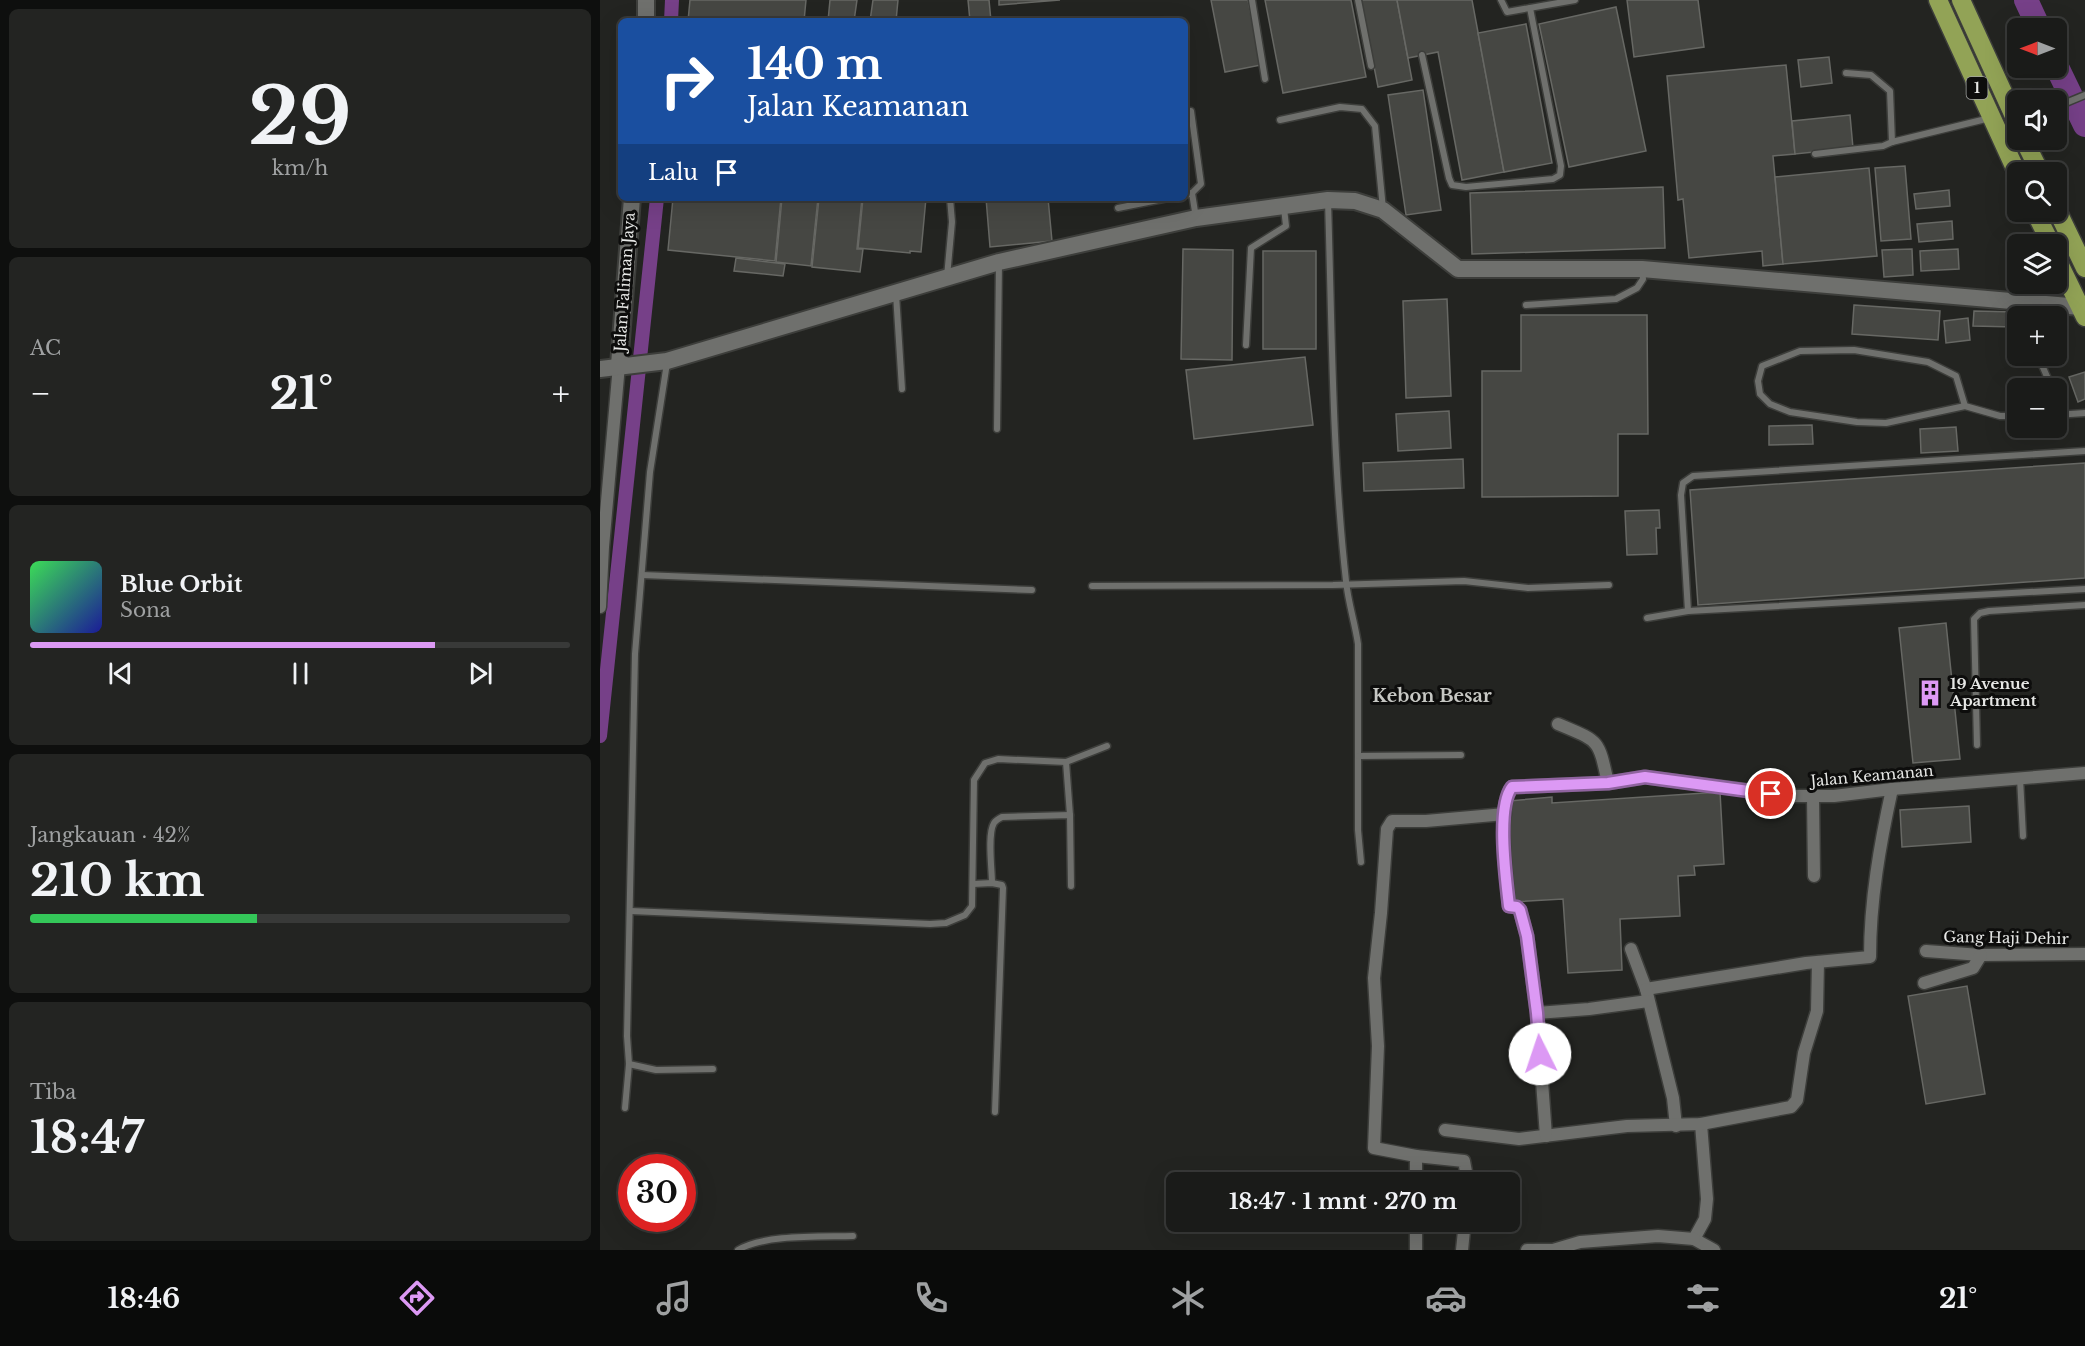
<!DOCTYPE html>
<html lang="id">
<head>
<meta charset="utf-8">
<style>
  body { margin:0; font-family:"Libre Baskerville",serif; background:#232422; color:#f1f3f6; height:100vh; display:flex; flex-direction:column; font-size:22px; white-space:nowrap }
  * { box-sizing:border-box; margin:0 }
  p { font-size:20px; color:#9fa1a2 }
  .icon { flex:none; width:33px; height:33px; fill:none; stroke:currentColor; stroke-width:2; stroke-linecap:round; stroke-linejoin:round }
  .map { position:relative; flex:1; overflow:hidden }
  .details { display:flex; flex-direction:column; gap:9px; padding:9px; background:#0e0f0e; width:600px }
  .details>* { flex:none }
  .top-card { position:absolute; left:18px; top:18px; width:570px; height:183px; border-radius:9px; box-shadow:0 6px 24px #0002,0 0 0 2px #383938; background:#1a4fa0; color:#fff; overflow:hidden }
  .needle { width:39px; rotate:270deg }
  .fabs { position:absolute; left:1407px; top:18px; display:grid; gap:12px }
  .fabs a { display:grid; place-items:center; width:60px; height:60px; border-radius:9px; background:#1a1b19; box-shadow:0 6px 24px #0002,0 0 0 2px #383938; font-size:30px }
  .speed { position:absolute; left:18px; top:1154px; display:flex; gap:12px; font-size:30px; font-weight:700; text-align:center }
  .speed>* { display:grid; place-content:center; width:78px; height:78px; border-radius:50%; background:#1a1b19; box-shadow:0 6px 24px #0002,0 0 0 2px #383938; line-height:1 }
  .speed .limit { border:9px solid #d22; background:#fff; color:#111 }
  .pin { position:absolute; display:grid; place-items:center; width:51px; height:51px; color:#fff; margin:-26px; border:3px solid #fff; border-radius:50%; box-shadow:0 2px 6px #0007 }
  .me { position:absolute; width:66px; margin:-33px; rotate:356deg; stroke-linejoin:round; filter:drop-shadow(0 0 4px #0008) }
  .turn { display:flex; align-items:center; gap:21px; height:126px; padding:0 30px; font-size:27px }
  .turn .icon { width:78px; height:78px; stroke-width:2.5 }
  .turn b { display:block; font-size:42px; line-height:51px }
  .then { display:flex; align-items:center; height:57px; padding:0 30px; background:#0003; gap:12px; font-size:22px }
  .big { font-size:45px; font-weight:700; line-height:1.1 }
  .details .card { flex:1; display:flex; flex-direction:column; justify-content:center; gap:9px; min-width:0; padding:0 21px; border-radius:9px; background:#232422 }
  .details .dial { align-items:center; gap:0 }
  .dial b { font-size:78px; line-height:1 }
  .song { display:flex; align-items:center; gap:18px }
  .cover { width:72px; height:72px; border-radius:9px; background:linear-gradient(135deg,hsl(130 70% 55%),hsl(240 70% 35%)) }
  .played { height:6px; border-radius:3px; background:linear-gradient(90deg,#dc99f4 75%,#383938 75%) }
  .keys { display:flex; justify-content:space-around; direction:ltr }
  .heat { display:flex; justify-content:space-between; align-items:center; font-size:33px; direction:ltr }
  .charge { height:9px; border-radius:4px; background:linear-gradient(90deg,#34c759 42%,#383938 0) }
  .trip { position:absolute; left:566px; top:1172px; width:354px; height:60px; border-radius:9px; background:#1a1b19; box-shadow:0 6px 24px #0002,0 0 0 2px #383938; font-weight:700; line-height:60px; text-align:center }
  .tabs { display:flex; height:96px; justify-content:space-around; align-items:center; background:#0a0b0a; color:#9fa1a2 }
  .tabs .icon { width:42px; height:42px }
  .tabs .active { color:#dc99f4 }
  .tabs b { font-size:27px; color:#f1f3f6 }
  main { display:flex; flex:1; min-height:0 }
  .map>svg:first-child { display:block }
</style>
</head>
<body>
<main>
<section class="details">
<div class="card dial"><b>29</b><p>km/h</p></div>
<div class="card"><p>AC</p>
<div class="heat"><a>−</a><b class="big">21°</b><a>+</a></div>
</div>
<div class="card">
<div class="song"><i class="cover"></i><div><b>Blue Orbit</b><p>Sona</p></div></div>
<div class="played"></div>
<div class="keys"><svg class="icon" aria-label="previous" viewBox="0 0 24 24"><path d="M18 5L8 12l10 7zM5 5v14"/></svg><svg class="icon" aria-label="pause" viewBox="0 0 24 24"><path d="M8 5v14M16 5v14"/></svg><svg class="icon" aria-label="next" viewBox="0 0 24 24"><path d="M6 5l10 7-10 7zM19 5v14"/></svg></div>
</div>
<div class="card"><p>Jangkauan · 42%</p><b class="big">210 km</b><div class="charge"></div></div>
<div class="card"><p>Tiba</p><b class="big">18:47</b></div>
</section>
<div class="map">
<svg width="1485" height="1250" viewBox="0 0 1485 1250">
  <rect width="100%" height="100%" fill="#232421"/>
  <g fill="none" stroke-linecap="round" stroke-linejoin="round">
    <g stroke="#764088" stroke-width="14">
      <path d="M71,21L72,0"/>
      <path d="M0,736L57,198"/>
    </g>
    <g stroke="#764088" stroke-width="24">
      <path d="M1426,0L1439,28"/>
      <path d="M1456,65L1485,125"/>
    </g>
  </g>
  <g fill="#464743" stroke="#676864" stroke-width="1.5">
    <path d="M90,0H206L204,21H88Z"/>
    <path d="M230,0H257L254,21H228Z"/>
    <path d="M273,0H298L296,21H270Z"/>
    <path d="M368,0H389L391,21H370Z"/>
    <path d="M399,0H460L399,5Z"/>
    <path d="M611,0H648L661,65L625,72Z"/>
    <path d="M665,0H751L766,77L683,93Z"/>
    <path d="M761,0H797L812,80L778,87Z"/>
    <path d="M797,0H872L904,172L862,180L838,52L808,58Z"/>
    <path d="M1027,0H1098L1104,47L1034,57Z"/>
    <path d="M1016,7L1046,151L969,167L939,24Z"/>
    <path d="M926,24L952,163L904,172L878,33Z"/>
    <path d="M1229,57L1232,83L1201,87L1198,60Z"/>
    <path d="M1186,65L1195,154L1173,156L1183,264L1163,266L1162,251L1089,258L1083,199L1078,200L1067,76Z"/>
    <path d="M823,90L841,210L806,215L788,95Z"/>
    <path d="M1250,115L1253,148L1195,154L1192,121Z"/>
    <path d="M1305,166L1311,239L1281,241L1275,168Z"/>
    <path d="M1269,168L1277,256L1183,264L1175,177Z"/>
    <path d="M1063,187L1065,248L872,254L870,193Z"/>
    <path d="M1349,190L1350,206L1316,209L1314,194Z"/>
    <path d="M73,198H181L175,261L68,250Z"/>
    <path d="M182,198H218L211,266L176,262Z"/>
    <path d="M219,198H262L257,249H263L260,272L212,267Z"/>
    <path d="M263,198H326L321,252L310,251V253L258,248Z"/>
    <path d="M386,198H448L452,241L390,247Z"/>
    <path d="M1352,221L1353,239L1319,242L1317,224Z"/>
    <path d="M583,249L633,250L632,360L581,359Z"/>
    <path d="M1312,249L1313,275L1284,277L1282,250Z"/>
    <path d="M1358,249L1359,269L1321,271L1320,251Z"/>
    <rect x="663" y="251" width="53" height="98"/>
    <path d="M136,258L185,264L183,276L134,271Z"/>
    <path d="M847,299L851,396L806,398L803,301Z"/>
    <path d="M1254,305L1340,311L1338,340L1252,334Z"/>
    <path d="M1374,311L1415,312V327L1373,326Z"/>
    <path d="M921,315H1047L1048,434H1018V496L882,497V371H921Z"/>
    <path d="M1368,318L1370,340L1346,343L1344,321Z"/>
    <path d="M705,357L713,425L594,439L586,370Z"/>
    <path d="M1485,372V399L1478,402L1469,377Z"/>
    <path d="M849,411L851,448L798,451L796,414Z"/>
    <path d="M1212,425L1213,444L1169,445V426Z"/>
    <path d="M1356,427L1358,451L1321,453L1320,429Z"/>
    <path d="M863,459L864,488L764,491L763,463Z"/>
    <path d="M1485,463V578L1098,605L1090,490Z"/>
    <path d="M1059,510L1060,528H1056L1057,554L1027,555L1025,511Z"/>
    <path d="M1346,623L1360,759L1313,763L1299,628Z"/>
    <path d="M1120,792L1124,864L1094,866L1095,875L1078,876L1080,916L1020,919L1022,970L968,973L963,899L912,902L909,886V801L952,797V803Z"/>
    <path d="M1369,806L1371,842L1302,847L1300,810Z"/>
    <path d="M1367,986L1385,1094L1326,1104L1308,996Z"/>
  </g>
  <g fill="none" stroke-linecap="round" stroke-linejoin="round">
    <g stroke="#3d3e3b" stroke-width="9">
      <g id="lane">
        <path d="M652,0L665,79"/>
        <path d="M758,0L771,66"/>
        <path d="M901,0L907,12L975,0"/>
        <path d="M822,55L849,178L852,185L866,187L953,179L960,175L961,166L930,8"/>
        <path d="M1246,73L1271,75L1290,91L1292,142"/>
        <path d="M1456,107L1485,95"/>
        <path d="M591,111L601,184L592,193"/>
        <path d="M680,120L740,107L762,109L775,126L783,209"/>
        <path d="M1215,154L1283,146L1292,142L1390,118"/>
        <path d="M585,195L592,193L596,218"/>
        <path d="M728,201C732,328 732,455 746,581C748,602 755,623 758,644V830L761,862"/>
        <path d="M518,208L568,198"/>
        <path d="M347,277L352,222L350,198"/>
        <path d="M296,294L302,389"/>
        <path d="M926,305L1016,299L1037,288L1043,279L1042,269"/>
        <path d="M646,345L651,248L686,226L684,208"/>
        <path d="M1438,356L1452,388"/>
        <path d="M67,363L50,472L35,654L27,1036L29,1064L56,1070L113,1069"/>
        <path d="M1365,406L1356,376L1328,362L1254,350L1200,351L1162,366L1158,381L1160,394L1170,404L1190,412L1257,422L1286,423L1365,406L1400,416H1418"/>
        <path d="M1456,415L1485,413"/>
        <path d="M397,429L399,262"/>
        <path d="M42,575L432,590"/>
        <path d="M492,586L733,585L864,581L928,588L1009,585"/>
        <path d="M1088,611L1081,495L1083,483L1093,476L1485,451"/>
        <path d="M1047,618L1088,611L1485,589"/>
        <path d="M1377,745L1374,619L1380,613L1389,611L1485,605"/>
        <path d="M759,756L861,755"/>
        <path d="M466,762L470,815"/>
        <path d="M1420,778L1423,836"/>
        <path d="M392,883C392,869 387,834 394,823C396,820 398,819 402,817L470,815L471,886"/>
        <path d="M373,884L392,883L402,885L403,888L395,1112"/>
        <path d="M31,911L330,924L346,923L365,915L372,906L374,780L385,763L398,759L466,762L507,746"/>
        <path d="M25,1108L29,1064"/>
        <path d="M138,1250C164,1234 222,1237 253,1236"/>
      </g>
    </g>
    <g stroke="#3d3e3b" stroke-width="15">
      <g id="street">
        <path d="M0,607L3,547L19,365"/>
        <path d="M958,724C1000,742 998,738 1008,783"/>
        <path d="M1213,797L1214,876"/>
        <path d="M1031,949L1046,989L1206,963L1270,957C1270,900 1280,844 1292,789"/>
        <path d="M1326,951L1381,955L1485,954"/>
        <path d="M1324,983L1373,968L1381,955"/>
        <path d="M1046,989L1073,1098L1076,1126"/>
        <path d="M937,1013L989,1009L1048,1001"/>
        <path d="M1101,1124L1107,1199L1105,1219L1094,1239L1114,1250"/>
        <path d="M845,1130L919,1139L1027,1126L1101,1124L1191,1107L1197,1100L1204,1053L1217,1011L1218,962"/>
        <path d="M946,1136L937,1013L927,936L920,910L917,907L909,906C907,879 896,807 912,787L1008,783L1045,777L1192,796H1234L1292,789L1485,773"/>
        <path d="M816,1156L864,1161L868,1182"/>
        <path d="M816,1182V1156L774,1148L778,1046L774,978L781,913L787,829L792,821H826L905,814"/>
        <path d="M816,1250V1221"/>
        <path d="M862,1250L865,1221"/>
        <path d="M927,1250H953L980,1242L1058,1236L1094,1239"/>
      </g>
    </g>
    <g stroke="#3d3e3b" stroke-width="20">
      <g id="secondary">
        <path d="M46,21V0"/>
        <path d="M19,365L32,198"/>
        <path d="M0,369L67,361L399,262L596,218L728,200L755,201L783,210L858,269H1042L1480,307"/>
      </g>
    </g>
    <g stroke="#3d3e3b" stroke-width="21">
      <g id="highway">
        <path d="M1338,0L1418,175"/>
        <path d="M1361,0L1418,125"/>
        <path d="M1424,140L1440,172"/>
        <path d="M1456,208L1485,268"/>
        <path d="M1435,212L1451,244"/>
        <path d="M1456,257L1485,317"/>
      </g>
    </g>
    <use href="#lane" stroke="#6f706d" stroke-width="6"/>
    <use href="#street" stroke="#6f706d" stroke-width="12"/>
    <use href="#secondary" stroke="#6f706d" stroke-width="16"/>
    <use href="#highway" stroke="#92a356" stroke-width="18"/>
  </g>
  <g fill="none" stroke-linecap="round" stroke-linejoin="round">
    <g stroke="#8f639f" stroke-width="15">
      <path id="route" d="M940,1054L937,1013L927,936L920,910L917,907L909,906C906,879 896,807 912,787L1008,783L1045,777L1171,794"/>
    </g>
    <use href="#route" stroke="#dc99f4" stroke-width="10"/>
  </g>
  <defs>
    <g id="building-bare" transform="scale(2.07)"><path d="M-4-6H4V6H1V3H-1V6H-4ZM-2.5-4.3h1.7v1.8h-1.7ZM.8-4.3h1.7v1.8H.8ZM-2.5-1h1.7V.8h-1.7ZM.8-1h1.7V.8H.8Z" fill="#dc99f4" stroke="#0d0d0c" stroke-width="2.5" paint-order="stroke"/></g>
  </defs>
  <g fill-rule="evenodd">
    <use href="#building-bare" x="1330" y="693"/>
  </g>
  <g text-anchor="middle" stroke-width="6" stroke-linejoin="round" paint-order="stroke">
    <rect fill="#0d0d0c" stroke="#a5a6a4" stroke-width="1.5" x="1366.5" y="77" width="21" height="22" rx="4.5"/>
    <g font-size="14" font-weight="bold" fill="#e6e7e5">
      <text x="1377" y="93">1</text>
    </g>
    <g font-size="15" fill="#e6e7e5" stroke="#0d0d0c">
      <text transform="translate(25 282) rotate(-86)" y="5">Jalan Faliman Jaya</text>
      <text transform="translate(1272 776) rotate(-5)" y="5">Jalan Keamanan</text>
      <text transform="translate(1406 938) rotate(1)" y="5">Gang Haji Dehir</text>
    </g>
    <g font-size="15" font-weight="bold" fill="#e6e7e5" stroke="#0d0d0c" text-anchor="start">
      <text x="1350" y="689">19 Avenue<tspan x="1350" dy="17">Apartment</tspan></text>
    </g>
    <g font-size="18" font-weight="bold" fill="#c6c7c3" stroke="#0d0d0c">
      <text x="832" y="702">Kebon Besar</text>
    </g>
  </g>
</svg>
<div class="fabs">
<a><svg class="needle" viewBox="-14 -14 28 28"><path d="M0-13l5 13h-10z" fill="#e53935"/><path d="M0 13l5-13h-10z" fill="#9fa1a2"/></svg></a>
<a><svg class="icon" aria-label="sound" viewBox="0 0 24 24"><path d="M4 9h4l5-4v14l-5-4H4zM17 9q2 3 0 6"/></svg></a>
<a><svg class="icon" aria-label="search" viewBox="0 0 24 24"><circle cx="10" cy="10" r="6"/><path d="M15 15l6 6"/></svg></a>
<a><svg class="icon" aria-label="layers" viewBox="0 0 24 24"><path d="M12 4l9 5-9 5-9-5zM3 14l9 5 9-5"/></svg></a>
<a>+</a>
<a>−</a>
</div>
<div class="speed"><div class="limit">30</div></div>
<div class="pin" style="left:1171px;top:794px;background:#d93025"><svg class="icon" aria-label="arrive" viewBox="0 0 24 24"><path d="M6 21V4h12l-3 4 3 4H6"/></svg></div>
<svg class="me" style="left:940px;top:1054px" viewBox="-20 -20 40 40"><circle r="19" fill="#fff"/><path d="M0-13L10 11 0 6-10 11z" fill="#dc99f4"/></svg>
<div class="trip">18:47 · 1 mnt · 270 m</div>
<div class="top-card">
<div class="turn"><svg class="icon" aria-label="right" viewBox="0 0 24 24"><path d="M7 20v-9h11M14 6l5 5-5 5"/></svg><div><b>140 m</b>Jalan Keamanan</div></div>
<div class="then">Lalu<svg class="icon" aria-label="arrive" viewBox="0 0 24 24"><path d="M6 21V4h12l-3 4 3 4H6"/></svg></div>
</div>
</div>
</main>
<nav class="tabs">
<b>18:46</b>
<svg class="icon active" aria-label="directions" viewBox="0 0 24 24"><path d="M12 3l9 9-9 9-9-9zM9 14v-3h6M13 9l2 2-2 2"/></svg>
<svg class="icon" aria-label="music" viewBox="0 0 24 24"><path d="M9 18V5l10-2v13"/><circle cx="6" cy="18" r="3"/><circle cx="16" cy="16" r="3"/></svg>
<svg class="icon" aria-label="phone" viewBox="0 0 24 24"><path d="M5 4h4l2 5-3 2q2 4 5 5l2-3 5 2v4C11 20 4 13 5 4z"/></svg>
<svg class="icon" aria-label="climate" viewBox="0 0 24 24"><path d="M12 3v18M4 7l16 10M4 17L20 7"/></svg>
<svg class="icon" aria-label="car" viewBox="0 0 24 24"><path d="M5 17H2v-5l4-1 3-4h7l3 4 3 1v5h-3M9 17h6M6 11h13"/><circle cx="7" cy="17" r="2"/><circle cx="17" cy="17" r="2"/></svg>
<svg class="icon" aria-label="filters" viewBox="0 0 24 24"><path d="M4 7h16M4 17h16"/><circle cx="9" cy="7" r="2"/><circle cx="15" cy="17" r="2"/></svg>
<b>21°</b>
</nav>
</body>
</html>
